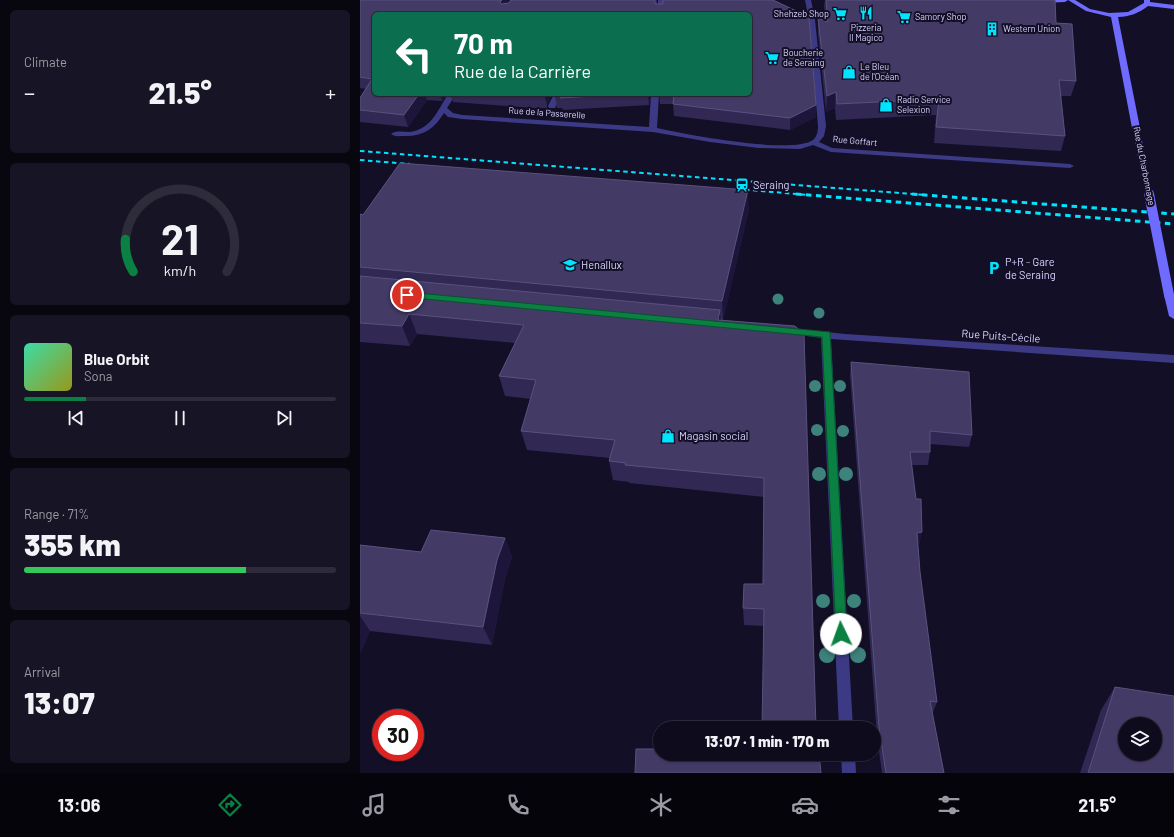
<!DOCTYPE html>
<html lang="en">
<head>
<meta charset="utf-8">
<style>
  body { margin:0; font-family:Barlow,sans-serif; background:#171425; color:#f1f3f6; height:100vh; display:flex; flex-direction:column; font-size:15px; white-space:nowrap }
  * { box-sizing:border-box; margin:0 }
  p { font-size:13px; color:#9b9ba3 }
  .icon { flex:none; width:22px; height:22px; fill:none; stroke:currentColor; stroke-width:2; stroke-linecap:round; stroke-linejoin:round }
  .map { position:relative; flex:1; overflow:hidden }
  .side { display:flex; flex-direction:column; gap:10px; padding:10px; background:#08060f; width:360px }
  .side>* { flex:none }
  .top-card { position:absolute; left:12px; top:12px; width:380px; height:84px; border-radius:6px; box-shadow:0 1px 3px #0004,0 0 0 1px #2e2b3b; background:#0b6e4f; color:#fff; overflow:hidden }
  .fabs { position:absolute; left:758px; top:717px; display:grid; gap:8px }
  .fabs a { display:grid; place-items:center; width:44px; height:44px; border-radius:50%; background:#0e0b1c; box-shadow:0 1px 3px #0004,0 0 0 1px #2e2b3b; font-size:20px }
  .speed { position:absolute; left:12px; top:709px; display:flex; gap:8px; font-size:20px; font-weight:700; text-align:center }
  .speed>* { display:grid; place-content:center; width:52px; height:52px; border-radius:50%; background:#0e0b1c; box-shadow:0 1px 3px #0004,0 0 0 1px #2e2b3b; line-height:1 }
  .speed .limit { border:6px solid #d22; background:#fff; color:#111 }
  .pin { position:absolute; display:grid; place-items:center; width:34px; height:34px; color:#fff; margin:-17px; border:2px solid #fff; border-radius:50%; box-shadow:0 1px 4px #0007 }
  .me { position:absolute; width:44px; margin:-22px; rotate:357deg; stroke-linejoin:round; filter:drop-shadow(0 0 3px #0008) }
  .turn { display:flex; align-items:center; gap:14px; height:84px; padding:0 16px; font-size:18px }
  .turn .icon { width:52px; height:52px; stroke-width:2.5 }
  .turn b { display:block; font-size:28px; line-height:34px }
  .big { font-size:30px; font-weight:800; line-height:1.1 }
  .side .tile { flex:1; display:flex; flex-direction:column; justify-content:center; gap:6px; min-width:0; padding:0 14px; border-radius:6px; background:#171425 }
  .side .dial { align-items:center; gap:0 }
  .dial svg { height:104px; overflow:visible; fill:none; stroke:#2e2b3b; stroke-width:7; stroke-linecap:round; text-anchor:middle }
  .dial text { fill:#f1f3f6; stroke:none }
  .song { display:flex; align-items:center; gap:12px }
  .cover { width:48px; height:48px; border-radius:6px; background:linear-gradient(135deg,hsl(160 70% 55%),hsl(60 70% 35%)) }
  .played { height:4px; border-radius:2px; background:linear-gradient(90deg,#0b8043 20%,#2e2b3b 20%) }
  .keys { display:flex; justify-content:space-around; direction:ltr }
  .heat { display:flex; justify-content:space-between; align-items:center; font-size:22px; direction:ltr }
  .charge { height:6px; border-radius:3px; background:linear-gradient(90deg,#34c759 71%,#2e2b3b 0) }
  .trip { position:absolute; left:293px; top:721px; width:228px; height:40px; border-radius:20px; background:#0e0b1c; box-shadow:0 1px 3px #0004,0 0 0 1px #2e2b3b; font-weight:800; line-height:40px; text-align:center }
  .tab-bar { display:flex; height:64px; justify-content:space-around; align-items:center; background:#06040b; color:#9b9ba3 }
  .tab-bar .icon { width:28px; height:28px }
  .tab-bar .current { color:#0b8043 }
  .tab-bar b { font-size:18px; color:#f1f3f6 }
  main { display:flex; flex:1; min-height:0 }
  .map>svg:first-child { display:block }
</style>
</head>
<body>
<main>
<section class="side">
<div class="tile"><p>Climate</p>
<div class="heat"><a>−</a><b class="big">21.5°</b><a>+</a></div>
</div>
<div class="tile dial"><svg viewBox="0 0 100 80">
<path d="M14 69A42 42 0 1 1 86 69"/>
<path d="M14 69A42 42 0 0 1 8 44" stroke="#0b8043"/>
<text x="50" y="56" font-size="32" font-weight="700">21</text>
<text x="50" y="72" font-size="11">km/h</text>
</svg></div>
<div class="tile">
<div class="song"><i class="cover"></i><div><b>Blue Orbit</b><p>Sona</p></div></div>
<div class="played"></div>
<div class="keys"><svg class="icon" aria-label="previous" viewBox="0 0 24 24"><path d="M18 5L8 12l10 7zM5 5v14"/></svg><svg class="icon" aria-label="pause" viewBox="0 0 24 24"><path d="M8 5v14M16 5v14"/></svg><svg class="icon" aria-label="next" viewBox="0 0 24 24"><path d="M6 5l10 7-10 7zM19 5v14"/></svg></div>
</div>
<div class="tile"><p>Range · 71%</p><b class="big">355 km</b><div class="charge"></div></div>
<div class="tile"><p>Arrival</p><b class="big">13:07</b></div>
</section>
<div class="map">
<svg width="814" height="773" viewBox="0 0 814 773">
  <rect width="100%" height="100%" fill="#130f26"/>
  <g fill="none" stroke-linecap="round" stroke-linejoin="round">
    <path fill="#3d3a85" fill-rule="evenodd" d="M194,94H202L195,108H189L188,106Z"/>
    <g fill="#3d3a85" fill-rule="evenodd">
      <path d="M298,0H304L303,14H297Z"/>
      <path d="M445,0H451L455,20L466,126L464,136L459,142L472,148L710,164L714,166L710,168L471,152L453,145L440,149L399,148L350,142L293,132L102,119L88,117L84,113C74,129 63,137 43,136C38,136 35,137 31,134C36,130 43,132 49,132C71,130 78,110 88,94H96L87,108L93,113L102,115L289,127L291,94H299L297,128C324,134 432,155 453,140C457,137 458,131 458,126L449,20Z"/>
      <path d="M429,328L485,334L814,355V363L471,339L493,728H479L461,338L426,333L424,331Z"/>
      <path d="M481,754H495L496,773H482Z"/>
    </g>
    <g fill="#6f6bff" fill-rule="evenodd">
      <path d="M679,0H715L730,9L749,13L768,12L784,3V0H790V2L814,5V9L788,6C779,13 769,17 758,17L780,128L779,130H776L772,128L751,17L726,11L708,0L705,2L681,3L679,2Z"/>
      <path d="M809,292L812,293L814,297V319L809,316L804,295Z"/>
    </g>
    <g stroke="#00e5ff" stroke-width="2" stroke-dasharray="4.5 3.5" stroke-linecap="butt">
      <path d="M0,151L565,195"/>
      <path d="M0,160L50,164"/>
      <path d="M377,189L448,195"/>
    </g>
    <g stroke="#00e5ff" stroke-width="3" stroke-dasharray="5.5 4.5" stroke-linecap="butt">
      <path d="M436,194L814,224"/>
      <path d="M552,194L814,214"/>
    </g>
    <path stroke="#6f6bff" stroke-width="7" d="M776,128L789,195"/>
    <path stroke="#6f6bff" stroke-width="10" d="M789,194L809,295"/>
  </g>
  <g fill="#3d827b">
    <circle cx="418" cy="299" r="5.5"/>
    <circle cx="459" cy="313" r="5.5"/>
    <circle cx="455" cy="386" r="6"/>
    <circle cx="480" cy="386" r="6"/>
    <circle cx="457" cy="430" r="6"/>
    <circle cx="483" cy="431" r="6"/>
    <circle cx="459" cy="474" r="7"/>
    <circle cx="486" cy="474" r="7"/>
    <circle cx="463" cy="601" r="7"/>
    <circle cx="494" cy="601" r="7"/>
    <circle cx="467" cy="655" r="8"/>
    <circle cx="498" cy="655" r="8"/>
  </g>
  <g fill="#312854">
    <path d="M0,0H297V4H303V0H413L449,17L456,105V117L430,130L314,116L313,104H300L299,94H390V14H14V94H87L82,101L67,100L48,127L0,122V98L6,89L0,88Z"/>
    <path d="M465,0H695L696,23L716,81L711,96H701L705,136L701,151L574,143L576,115L476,120L475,108L466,112L458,33V18L466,21L464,6Z"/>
    <path d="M90,94H192L187,105V108H174L93,102Z"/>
    <path d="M195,94H290L289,105L203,110L202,108H197L195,96Z"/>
    <path d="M389,209L363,320L435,326L404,626L384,625L383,608L403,584L404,497L269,483V482L253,480L249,461L250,458L167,450L161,431L171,399L145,396L139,376L155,343L57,334L50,346L0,342V214Z"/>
    <path d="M491,362L612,435L609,447L570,444V452L568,465H552L556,499L562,532L559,544H558L560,572L577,702L573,712H572L584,773H522L517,737L490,375Z"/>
    <path d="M145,538L152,557L145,579L132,645L10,631L0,654V545L61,552Z"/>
    <path d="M755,687L814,773H720L741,710Z"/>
  </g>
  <g fill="#1d163a">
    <path d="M142,0H153L143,13L140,2Z"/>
    <path d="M476,92L475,108L466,112L467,96Z"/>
    <path d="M59,94H65L67,100L48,127L44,115Z"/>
    <path d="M80,94H87L82,101Z"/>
    <path d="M184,94H192L187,105Z"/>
    <path d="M288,94H290L289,105Z"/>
    <path d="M456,105V117L430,130V118Z"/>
    <path d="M388,190L389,209L363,321L362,301Z"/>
    <path d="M360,310L361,330L358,320Z"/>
    <path d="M49,314L57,334L50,346L42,326Z"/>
    <path d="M562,532L559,544L554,545L557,533Z"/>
    <path d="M145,538L152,557L145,579L132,645L123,627L137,560Z"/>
    <path d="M0,616L10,631L0,654Z"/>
  </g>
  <g fill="#433a66" stroke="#5a527e" fill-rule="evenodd">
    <path d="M0,0H142L140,2L141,4L149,3L151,0H295V4H303V0H413L449,17L456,105L430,118L313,104L314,94H390V14H14V94H59L44,115L0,110V98L12,79L0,77Z"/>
    <path d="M466,0H695L696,23L712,24L716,81L699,80L705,136L576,127L579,99L477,104L476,92L467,96L458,18L468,22Z"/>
    <path d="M146,94H184L185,96H172Z"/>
    <path d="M195,94H270L200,98L202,95L195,96Z"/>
    <path d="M40,163L388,190L362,301L0,267V214L3,215Z"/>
    <path d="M0,276L360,310L358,320L435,326L444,334L456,728H402L404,609L383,608L384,584H403L404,478L265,465L266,463L249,461L255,440L161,431L176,380L139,376L164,325L49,314L42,326L0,323Z"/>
    <path d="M491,362L609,372L612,435L570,431V452H550L556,499H561L562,532L557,533L560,572L577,702L570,701L584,773H526L519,727Z"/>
    <path d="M71,530L145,538L137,560L123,627L0,613V545L61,552Z"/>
    <path d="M755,687L814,696V773H728ZM765,724H795V754H765Z"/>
    <path d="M276,749H300V754H459L461,773H275Z"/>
  </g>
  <path fill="#0b8043" stroke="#07532c" d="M47,292L470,332L487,634L485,637L481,639L477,637L476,634L462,337L44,297L42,295Z"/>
  <defs>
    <g id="restaurant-bare" transform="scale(1.08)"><path d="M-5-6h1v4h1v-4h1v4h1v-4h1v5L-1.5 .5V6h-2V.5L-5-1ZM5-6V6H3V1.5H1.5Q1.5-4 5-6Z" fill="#00e5ff" stroke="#130f26" stroke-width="2.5" paint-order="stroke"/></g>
    <g id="supermarket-bare" transform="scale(1.08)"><path d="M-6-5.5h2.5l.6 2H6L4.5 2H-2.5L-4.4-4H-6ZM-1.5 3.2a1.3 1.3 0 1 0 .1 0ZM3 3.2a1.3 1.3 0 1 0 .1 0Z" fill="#00e5ff" stroke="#130f26" stroke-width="2.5" paint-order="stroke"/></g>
    <g id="building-bare" transform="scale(1.08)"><path d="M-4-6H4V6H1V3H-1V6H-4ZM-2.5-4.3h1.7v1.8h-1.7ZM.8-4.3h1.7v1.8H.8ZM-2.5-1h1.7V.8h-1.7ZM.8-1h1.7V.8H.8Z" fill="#00e5ff" stroke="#130f26" stroke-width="2.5" paint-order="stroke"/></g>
    <g id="shop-bare" transform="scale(1.08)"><path d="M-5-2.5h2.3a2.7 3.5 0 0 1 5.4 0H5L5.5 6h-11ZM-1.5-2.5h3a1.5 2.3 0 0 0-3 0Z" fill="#00e5ff" stroke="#130f26" stroke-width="2.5" paint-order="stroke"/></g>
    <g id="station-bare" transform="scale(1.08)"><path d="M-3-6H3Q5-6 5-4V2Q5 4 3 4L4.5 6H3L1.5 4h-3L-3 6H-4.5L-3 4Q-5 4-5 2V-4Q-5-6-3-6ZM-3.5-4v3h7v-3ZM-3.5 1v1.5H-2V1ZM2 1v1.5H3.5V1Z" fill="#00e5ff" stroke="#130f26" stroke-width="2.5" paint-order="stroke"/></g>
    <g id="university-bare" transform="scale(1.08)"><path d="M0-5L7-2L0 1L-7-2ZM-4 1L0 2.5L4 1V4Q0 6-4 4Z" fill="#00e5ff" stroke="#130f26" stroke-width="2.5" paint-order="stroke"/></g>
    <g id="parking-bare" transform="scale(1.08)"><path d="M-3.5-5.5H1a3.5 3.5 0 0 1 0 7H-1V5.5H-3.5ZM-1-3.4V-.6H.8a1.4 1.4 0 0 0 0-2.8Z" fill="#00e5ff" stroke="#130f26" stroke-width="2.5" paint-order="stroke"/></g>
  </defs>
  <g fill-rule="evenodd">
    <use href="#restaurant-bare" x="506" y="13"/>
    <use href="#supermarket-bare" x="480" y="14"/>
    <use href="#supermarket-bare" x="544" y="17"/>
    <use href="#building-bare" x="632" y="29"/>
    <use href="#supermarket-bare" x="412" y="58"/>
    <use href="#shop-bare" x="489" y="72"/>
    <use href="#shop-bare" x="526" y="105"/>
    <use href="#station-bare" x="382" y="185"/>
    <use href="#university-bare" x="210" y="265"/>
    <use href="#parking-bare" x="634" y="268"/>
    <use href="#shop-bare" x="308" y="436"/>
  </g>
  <g text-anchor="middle" stroke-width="4" stroke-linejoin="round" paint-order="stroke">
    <g font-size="9" fill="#d9d4ff" stroke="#130f26" text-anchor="start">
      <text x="469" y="17" text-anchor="end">Shehzeb Shop</text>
      <text x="555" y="20">Samory Shop</text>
      <text x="506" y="31" text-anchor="middle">Pizzeria<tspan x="506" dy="10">Il Magico</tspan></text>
      <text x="643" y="32">Western Union</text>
      <text x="423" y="56">Boucherie<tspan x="423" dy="10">de Seraing</tspan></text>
      <text x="500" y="70">Le Bleu<tspan x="500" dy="10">de l'Océan</tspan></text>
      <text x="537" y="103">Radio Service<tspan x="537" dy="10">Selexion</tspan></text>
    </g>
    <g font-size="9" fill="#d9d4ff" stroke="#130f26">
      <text transform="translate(187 113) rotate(4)" y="3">Rue de la Passerelle</text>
      <text transform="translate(495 141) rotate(5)" y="3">Rue Goffart</text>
      <text transform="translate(784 166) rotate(79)" y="3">Rue du Charbonnage</text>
    </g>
    <g font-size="11" fill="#d9d4ff" stroke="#130f26" text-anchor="start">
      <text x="393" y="189">Seraing</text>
      <text x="645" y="266">P+R - Gare<tspan x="645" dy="13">de Seraing</tspan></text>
      <text x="221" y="269">Henallux</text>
      <text x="319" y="440">Magasin social</text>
    </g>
    <g font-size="11" fill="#d9d4ff" stroke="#130f26">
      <text transform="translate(641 336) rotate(4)" y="4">Rue Puits-Cécile</text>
    </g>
  </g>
</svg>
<div class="fabs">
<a><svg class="icon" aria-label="layers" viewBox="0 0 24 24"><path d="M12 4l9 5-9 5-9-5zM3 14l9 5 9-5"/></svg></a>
</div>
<div class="speed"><div class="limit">30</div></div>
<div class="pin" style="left:47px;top:295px;background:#d93025"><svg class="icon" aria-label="arrive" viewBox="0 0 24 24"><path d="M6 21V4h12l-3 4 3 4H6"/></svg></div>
<svg class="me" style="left:481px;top:634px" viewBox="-20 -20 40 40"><circle r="19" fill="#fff"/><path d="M0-13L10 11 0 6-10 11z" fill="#0b8043"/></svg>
<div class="trip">13:07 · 1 min · 170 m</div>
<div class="top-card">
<div class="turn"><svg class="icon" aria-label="left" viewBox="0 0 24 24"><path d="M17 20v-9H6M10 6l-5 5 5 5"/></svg><div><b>70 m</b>Rue de la Carrière</div></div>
</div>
</div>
</main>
<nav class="tab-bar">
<b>13:06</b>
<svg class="icon current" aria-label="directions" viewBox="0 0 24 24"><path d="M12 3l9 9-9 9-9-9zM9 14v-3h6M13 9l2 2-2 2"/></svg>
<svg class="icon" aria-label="music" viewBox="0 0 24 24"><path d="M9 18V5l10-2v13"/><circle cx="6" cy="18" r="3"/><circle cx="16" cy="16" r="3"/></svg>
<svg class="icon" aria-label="phone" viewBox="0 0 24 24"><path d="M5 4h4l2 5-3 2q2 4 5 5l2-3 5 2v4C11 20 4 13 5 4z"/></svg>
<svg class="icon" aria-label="climate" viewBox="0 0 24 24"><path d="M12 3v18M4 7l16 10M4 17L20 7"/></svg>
<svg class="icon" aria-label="car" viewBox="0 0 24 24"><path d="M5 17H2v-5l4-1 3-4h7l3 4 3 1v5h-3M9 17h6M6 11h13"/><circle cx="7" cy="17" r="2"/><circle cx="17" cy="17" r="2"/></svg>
<svg class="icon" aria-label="filters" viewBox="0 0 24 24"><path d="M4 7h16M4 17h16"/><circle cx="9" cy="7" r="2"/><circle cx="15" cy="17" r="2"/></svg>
<b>21.5°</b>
</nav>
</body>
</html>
